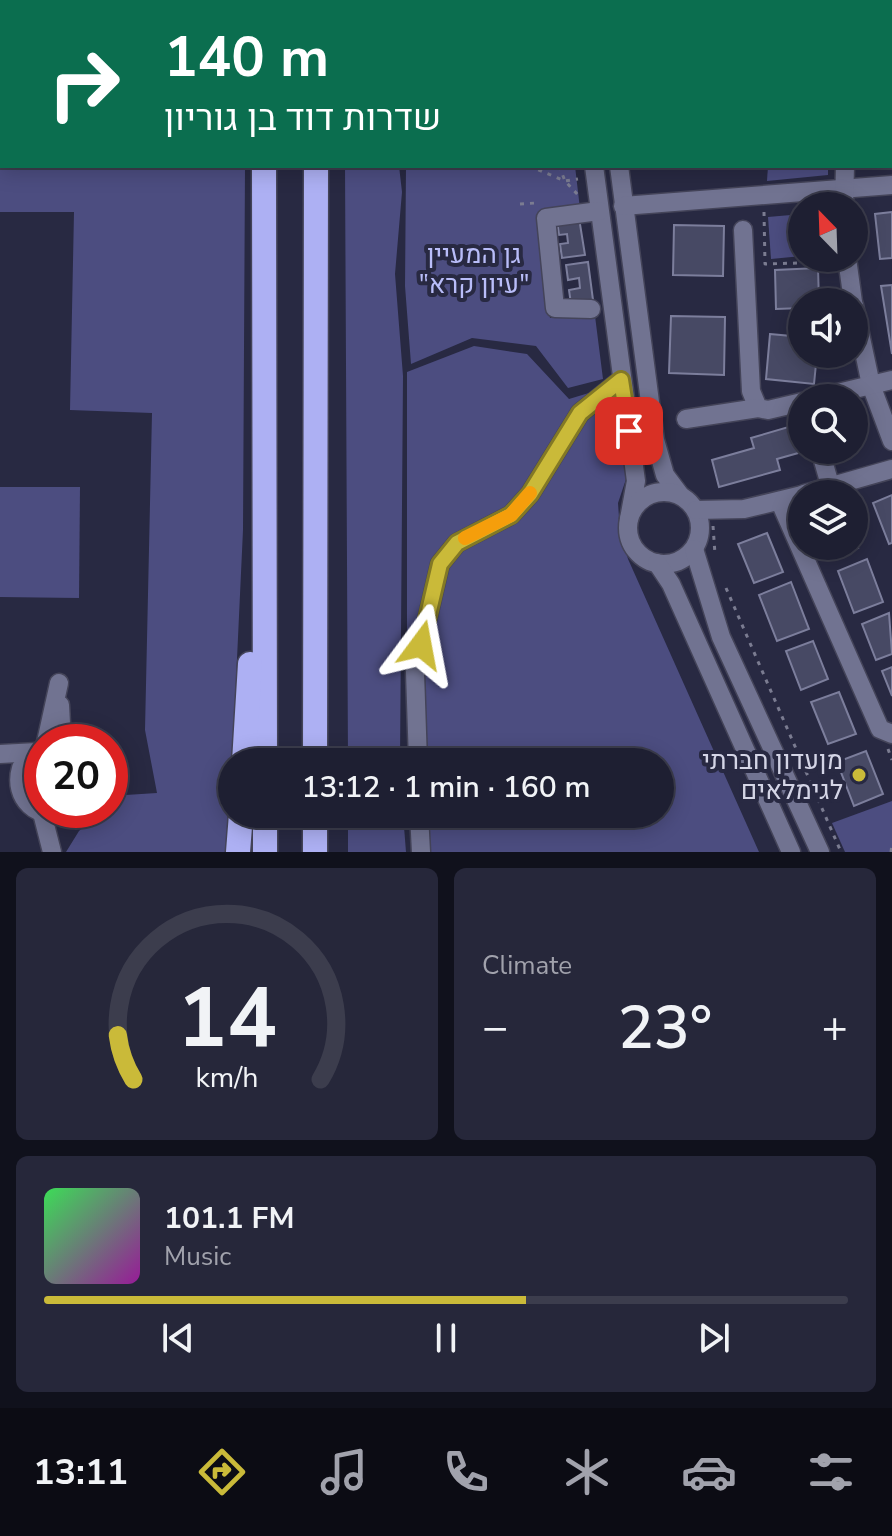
<!DOCTYPE html>
<html lang="en">
<head>
<meta charset="utf-8">
<style>
  body { margin:0; font-family:"Nunito Sans",Heebo,sans-serif; background:#26273a; color:#f1f3f6; height:100vh; display:flex; flex-direction:column; font-size:30px; white-space:nowrap }
  * { box-sizing:border-box; margin:0 }
  p { font-size:26px; color:#a1a2ac }
  .icon { flex:none; width:44px; height:44px; fill:none; stroke:currentColor; stroke-width:2; stroke-linecap:round; stroke-linejoin:round }
  .map { position:relative; height:852px; overflow:hidden }
  .side { display:flex; flex-direction:column; gap:16px; padding:16px; background:#10111c; flex:1 }
  .side>* { flex:none }
  .banner { position:absolute; left:0px; top:0px; width:892px; height:168px; box-shadow:0 4px 20px #0003,0 0 0 2px #3c3d4d; background:#0b6e4f; color:#fff; overflow:hidden }
  .needle { width:52px; rotate:337deg }
  .buttons { position:absolute; left:788px; top:192px; display:grid; gap:16px }
  .buttons a { display:grid; place-items:center; width:80px; height:80px; border-radius:50%; background:#1e1f32; box-shadow:0 4px 20px #0003,0 0 0 2px #3c3d4d; font-size:40px }
  .speed { position:absolute; left:24px; top:724px; display:flex; gap:16px; font-size:40px; font-weight:700; text-align:center }
  .speed>* { display:grid; place-content:center; width:104px; height:104px; border-radius:50%; background:#1e1f32; box-shadow:0 4px 20px #0003,0 0 0 2px #3c3d4d; line-height:1 }
  .speed .limit { border:12px solid #d22; background:#fff; color:#111 }
  .pin { position:absolute; display:grid; place-items:center; width:68px; height:68px; color:#fff; margin:-34px; border-radius:16px; box-shadow:0 4px 12px #0006 }
  .me { position:absolute; width:88px; margin:-44px; rotate:13deg; stroke-linejoin:round; filter:drop-shadow(0 0 6px #0008) }
  .turn { display:flex; align-items:center; gap:28px; height:168px; padding:0 32px; font-size:36px }
  .turn .icon { width:104px; height:104px; stroke-width:2.5 }
  .turn b { display:block; font-size:56px; line-height:68px }
  .big { font-size:60px; font-weight:600; line-height:1.1 }
  .side .tile { flex:1; display:flex; flex-direction:column; justify-content:center; gap:12px; min-width:0; padding:0 28px; border-radius:12px; background:#26273a }
  .side .dial { align-items:center; gap:0 }
  .dial svg { height:208px; overflow:visible; fill:none; stroke:#3c3d4d; stroke-width:7; stroke-linecap:round; text-anchor:middle }
  .dial text { fill:#f1f3f6; stroke:none }
  .song { display:flex; align-items:center; gap:24px }
  .cover { width:96px; height:96px; border-radius:12px; background:linear-gradient(135deg,hsl(130 70% 55%),hsl(300 70% 35%)) }
  .played { height:8px; border-radius:4px; background:linear-gradient(90deg,#caba39 60%,#3c3d4d 60%) }
  .keys { display:flex; justify-content:space-around; direction:ltr }
  .heat { display:flex; justify-content:space-between; align-items:center; font-size:44px; direction:ltr }
  .side .tiles { flex:1; display:grid; gap:16px; grid-template-columns:1fr 1fr }
  .tile:last-child { grid-column:span 2 }
  .trip { position:absolute; left:218px; top:748px; width:456px; height:80px; border-radius:40px; background:#1e1f32; box-shadow:0 4px 20px #0003,0 0 0 2px #3c3d4d; font-weight:600; line-height:80px; text-align:center }
  .tab-bar { display:flex; height:128px; justify-content:space-around; align-items:center; background:#0c0c14; color:#a1a2ac }
  .tab-bar .icon { width:56px; height:56px }
  .tab-bar .selected { color:#caba39 }
  .tab-bar b { font-size:36px; color:#f1f3f6 }
  .map>svg:first-child { display:block }
</style>
</head>
<body>
<div class="map">
<svg width="892" height="852" viewBox="0 0 892 852">
  <rect width="100%" height="100%" fill="#282942"/>
  <g fill="#4c4d80">
    <path d="M0,0H246L2,2V166H245L243,530L228,852H66L79,831L103,810H110V796L157,793L145,730L152,413L70,410L74,212H0Z"/>
    <rect x="396" y="0" width="177" height="2"/>
    <path d="M345,166H399L402,192L395,274L403,376L400,762H348Z"/>
    <path d="M406,166H575L580,209L536,215L550,318L595,316L603,379L568,388L536,346L472,338L411,364L405,286Z"/>
    <path d="M768,166H828V175L767,181Z"/>
    <path d="M802,214V256L771,259L768,217Z"/>
    <path d="M474,346L527,354L569,399L602,389L624,431L629,470L618,503L620,532L628,559L759,852H413L410,814H660V762H407V372Z"/>
    <path d="M0,487H80L79,598L0,597Z"/>
    <path d="M892,801V852H845L832,823Z"/>
    <path d="M348,814H403L406,852H348Z"/>
  </g>
  <g fill="#474964" stroke="#7c7e9c" stroke-width="2">
    <path d="M691,0H743L691,2Z"/>
    <path d="M886,0H892V37L890,2Z"/>
    <rect x="890" y="54" width="2" height="47"/>
    <rect x="890" y="111" width="2" height="44"/>
    <path d="M892,212V258L880,259L875,214Z"/>
    <path d="M579,218L585,255L562,258L560,244L568,243L567,234L559,235L557,221Z"/>
    <path d="M674,225L724,226L723,276L673,275Z"/>
    <path d="M588,262L593,300L571,304L569,290L580,288L579,278L568,280L566,265Z"/>
    <path d="M818,268L819,302H802V308L776,309L775,270Z"/>
    <path d="M892,285V354L881,286Z"/>
    <path d="M671,316L725,317L724,375L669,373Z"/>
    <path d="M770,334L802,337V354H817L814,384L766,379Z"/>
    <path d="M802,423V450H809L777,459L780,470L719,487L712,460L754,448L751,438Z"/>
    <path d="M892,495V543L889,544L873,503Z"/>
    <path d="M767,533L783,572L754,583L738,544Z"/>
    <path d="M854,539L858,548L832,558L827,546H854Z"/>
    <path d="M867,559L883,602L854,613L838,571Z"/>
    <path d="M791,582L809,629L777,641L759,595Z"/>
    <path d="M889,613L892,654L876,660L862,624Z"/>
    <path d="M813,641L828,679L801,690L786,651Z"/>
    <path d="M892,667V696L882,671Z"/>
    <path d="M839,692L856,734L828,744L811,702Z"/>
    <path d="M866,751L883,794L854,806L837,762Z"/>
  </g>
  <g fill="none" stroke-linecap="round" stroke-linejoin="round">
    <g stroke="#444459" stroke-width="21">
      <g id="minor">
        <path d="M586,0V2"/>
        <path d="M612,0V2"/>
        <path d="M858,2V0"/>
        <path d="M594,166L636,481L629,519"/>
        <path d="M619,166L655,440L665,475L680,495"/>
        <path d="M623,206L892,185"/>
        <path d="M844,206L845,166"/>
        <path d="M743,230L751,391L758,408L768,410L802,402"/>
        <path d="M847,258L853,302"/>
        <path d="M854,305L871,385L892,441"/>
        <path d="M591,309L555,308L546,218L599,211"/>
        <path d="M817,398L892,380"/>
        <path d="M686,419L758,408"/>
        <path d="M854,428L855,427"/>
        <path d="M820,450L830,485"/>
        <circle cx="664" cy="528" r="36"/>
        <path d="M804,494L892,469"/>
        <path d="M780,502L880,729L892,734"/>
        <path d="M696,510L744,509L802,495"/>
        <path d="M694,549L721,637L820,852"/>
        <path d="M657,563L671,584L791,852"/>
        <path d="M60,705L62,742"/>
        <path d="M46,742L59,683"/>
        <path d="M42,750L21,768C12,798 38,823 67,810"/>
        <path d="M0,754L37,752"/>
        <path d="M418,762L415,672L440,564L457,543L511,515L530,494L580,413L621,380"/>
        <path d="M42,813L52,852"/>
        <path d="M419,814L421,852"/>
      </g>
    </g>
    <g stroke="#444459" stroke-width="27">
      <g id="highway">
        <path d="M264,0V2"/>
        <path d="M317,2V0"/>
        <path d="M264,166L265,762"/>
        <path d="M244,762L250,664"/>
        <path d="M315,762L316,166"/>
        <path d="M265,814V852"/>
        <path d="M315,814V852"/>
        <path d="M238,852L241,814"/>
      </g>
    </g>
    <g stroke="#7b7c91" stroke-width="3" stroke-dasharray="4 6" stroke-linecap="butt">
      <path d="M463,0V2"/>
      <path d="M549,2V0"/>
      <path d="M773,2V0"/>
      <path d="M829,2L830,0"/>
      <path d="M529,166L565,181L578,179"/>
      <path d="M559,166L565,181L579,196"/>
      <path d="M520,204L536,203"/>
      <path d="M764,212L765,264L829,262"/>
      <path d="M713,526L715,554"/>
      <path d="M726,588L841,852"/>
      <path d="M888,749L892,760"/>
      <path d="M891,852L892,844"/>
    </g>
    <use href="#minor" stroke="#717391" stroke-width="18"/>
    <use href="#highway" stroke="#adb0f3" stroke-width="24"/>
  </g>
  <g fill="none" stroke-linecap="round" stroke-linejoin="round">
    <g stroke="#837925" stroke-width="20">
      <path id="route" d="M421,645L440,564L457,543L511,515L530,494L580,413L621,380L629,431"/>
    </g>
    <use href="#route" stroke="#caba39" stroke-width="14"/>
    <path stroke="#f59e0b" stroke-width="14" d="M465,538L511,515L530,493"/>
  </g>
  <circle fill="#caba39" stroke="#282942" stroke-width="3" cx="859" cy="775" r="8"/>
  <g text-anchor="middle" stroke-width="8" stroke-linejoin="round" paint-order="stroke">
    <g font-size="26" fill="#b9bdf9" stroke="#282942">
      <text x="474" y="263">גן המעיין<tspan x="474" dy="30">"עיון קרא"</tspan></text>
    </g>
    <g font-size="26" fill="#d4d5e6" stroke="#282942" text-anchor="end">
      <text x="843" y="769">מןעדון חברתי<tspan x="843" dy="30">לגימלאים</tspan></text>
    </g>
  </g>
</svg>
<div class="buttons">
<a><svg class="needle" viewBox="-14 -14 28 28"><path d="M0-13l5 13h-10z" fill="#e53935"/><path d="M0 13l5-13h-10z" fill="#a1a2ac"/></svg></a>
<a><svg class="icon" aria-label="sound" viewBox="0 0 24 24"><path d="M4 9h4l5-4v14l-5-4H4zM17 9q2 3 0 6"/></svg></a>
<a><svg class="icon" aria-label="search" viewBox="0 0 24 24"><circle cx="10" cy="10" r="6"/><path d="M15 15l6 6"/></svg></a>
<a><svg class="icon" aria-label="layers" viewBox="0 0 24 24"><path d="M12 4l9 5-9 5-9-5zM3 14l9 5 9-5"/></svg></a>
</div>
<div class="speed"><div class="limit">20</div></div>
<div class="pin" style="left:629px;top:431px;background:#d93025"><svg class="icon" aria-label="arrive" viewBox="0 0 24 24"><path d="M6 21V4h12l-3 4 3 4H6"/></svg></div>
<svg class="me" style="left:421px;top:645px" viewBox="-20 -20 40 40"><path d="M0-17L14 15 0 8-14 15z" fill="#caba39" stroke="#fff" stroke-width="4"/></svg>
<div class="trip">13:12 · 1 min · 160 m</div>
<div class="banner">
<div class="turn"><svg class="icon" aria-label="right" viewBox="0 0 24 24"><path d="M7 20v-9h11M14 6l5 5-5 5"/></svg><div><b>140 m</b>שדרות דוד בן גוריון</div></div>
</div>
</div>
<section class="side">
<div class="tiles">
<div class="tile dial"><svg viewBox="0 0 100 80">
<path d="M14 69A42 42 0 1 1 86 69"/>
<path d="M14 69A42 42 0 0 1 8 52" stroke="#caba39"/>
<text x="50" y="56" font-size="32" font-weight="700">14</text>
<text x="50" y="72" font-size="11">km/h</text>
</svg></div>
<div class="tile"><p>Climate</p>
<div class="heat"><a>−</a><b class="big">23°</b><a>+</a></div>
</div>
<div class="tile">
<div class="song"><i class="cover"></i><div><b>101.1 FM</b><p>Music</p></div></div>
<div class="played"></div>
<div class="keys"><svg class="icon" aria-label="previous" viewBox="0 0 24 24"><path d="M18 5L8 12l10 7zM5 5v14"/></svg><svg class="icon" aria-label="pause" viewBox="0 0 24 24"><path d="M8 5v14M16 5v14"/></svg><svg class="icon" aria-label="next" viewBox="0 0 24 24"><path d="M6 5l10 7-10 7zM19 5v14"/></svg></div>
</div>
</div>
</section>
<nav class="tab-bar">
<b>13:11</b>
<svg class="icon selected" aria-label="directions" viewBox="0 0 24 24"><path d="M12 3l9 9-9 9-9-9zM9 14v-3h6M13 9l2 2-2 2"/></svg>
<svg class="icon" aria-label="music" viewBox="0 0 24 24"><path d="M9 18V5l10-2v13"/><circle cx="6" cy="18" r="3"/><circle cx="16" cy="16" r="3"/></svg>
<svg class="icon" aria-label="phone" viewBox="0 0 24 24"><path d="M5 4h4l2 5-3 2q2 4 5 5l2-3 5 2v4C11 20 4 13 5 4z"/></svg>
<svg class="icon" aria-label="climate" viewBox="0 0 24 24"><path d="M12 3v18M4 7l16 10M4 17L20 7"/></svg>
<svg class="icon" aria-label="car" viewBox="0 0 24 24"><path d="M5 17H2v-5l4-1 3-4h7l3 4 3 1v5h-3M9 17h6M6 11h13"/><circle cx="7" cy="17" r="2"/><circle cx="17" cy="17" r="2"/></svg>
<svg class="icon" aria-label="filters" viewBox="0 0 24 24"><path d="M4 7h16M4 17h16"/><circle cx="9" cy="7" r="2"/><circle cx="15" cy="17" r="2"/></svg>
</nav>
</body>
</html>
